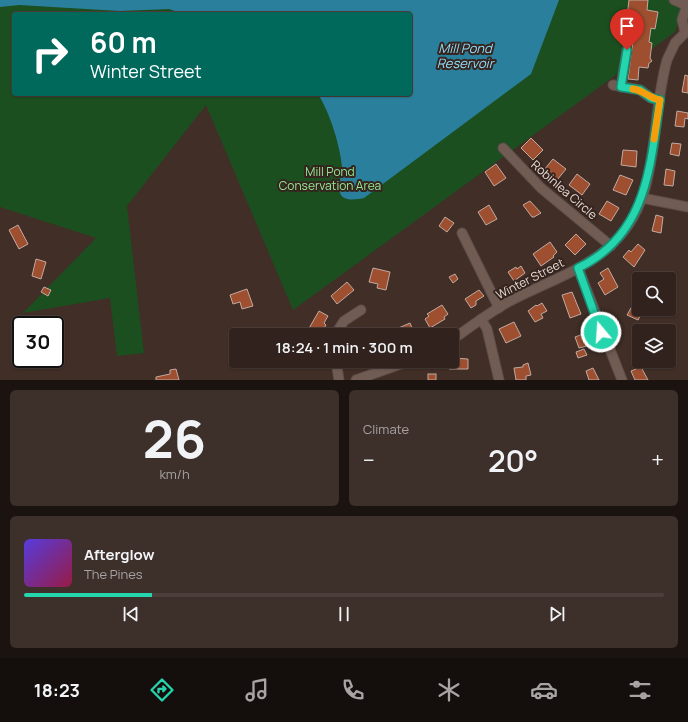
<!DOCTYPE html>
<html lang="en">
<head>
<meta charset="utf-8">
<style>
  body { margin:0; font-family:Manrope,sans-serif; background:#3d2f2a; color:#f1f3f6; height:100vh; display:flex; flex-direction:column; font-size:15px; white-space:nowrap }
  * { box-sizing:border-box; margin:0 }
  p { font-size:13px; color:#a8a4a4 }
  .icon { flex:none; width:22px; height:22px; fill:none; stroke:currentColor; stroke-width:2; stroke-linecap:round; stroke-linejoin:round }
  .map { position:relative; height:380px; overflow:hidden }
  .sheet { display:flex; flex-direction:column; gap:10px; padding:10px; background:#1b1310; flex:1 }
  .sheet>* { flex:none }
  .banner { position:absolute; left:12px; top:12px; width:400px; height:84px; border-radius:4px; box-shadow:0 1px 3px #0004,0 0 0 1px #4c3f3b; background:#00695c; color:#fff; overflow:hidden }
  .controls { position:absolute; left:632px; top:272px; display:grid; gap:8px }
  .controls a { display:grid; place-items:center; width:44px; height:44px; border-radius:4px; background:#31221d; box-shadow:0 1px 3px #0004,0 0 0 1px #4c3f3b; font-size:20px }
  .speed { position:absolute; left:12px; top:316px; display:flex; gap:8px; font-size:20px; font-weight:700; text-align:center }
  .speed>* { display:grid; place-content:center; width:52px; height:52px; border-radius:50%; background:#31221d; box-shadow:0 1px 3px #0004,0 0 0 1px #4c3f3b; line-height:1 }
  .speed .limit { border:2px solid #111; border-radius:6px; background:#fff; color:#111 }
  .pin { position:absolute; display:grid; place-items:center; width:34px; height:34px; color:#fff; margin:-41px -17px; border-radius:50% 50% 50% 0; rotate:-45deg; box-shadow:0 0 4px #0007 }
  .pin .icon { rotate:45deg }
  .me { position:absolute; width:44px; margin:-22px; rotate:342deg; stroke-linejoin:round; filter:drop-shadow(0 0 3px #0008) }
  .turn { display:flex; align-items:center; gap:14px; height:84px; padding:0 12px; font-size:18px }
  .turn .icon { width:52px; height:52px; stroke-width:2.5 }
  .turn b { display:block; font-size:28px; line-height:34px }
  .big { font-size:30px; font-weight:600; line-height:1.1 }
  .sheet .tile { flex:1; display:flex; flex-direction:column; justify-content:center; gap:6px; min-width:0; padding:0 14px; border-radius:6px; background:#3d2f2a }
  .sheet .dial { align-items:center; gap:0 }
  .dial b { font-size:52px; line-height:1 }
  .song { display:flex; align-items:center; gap:12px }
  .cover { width:48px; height:48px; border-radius:6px; background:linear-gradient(135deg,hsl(250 70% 55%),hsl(340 70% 35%)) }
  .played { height:4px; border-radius:2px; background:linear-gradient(90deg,#24d5ae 20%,#4c3f3b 20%) }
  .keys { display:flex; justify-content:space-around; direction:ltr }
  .heat { display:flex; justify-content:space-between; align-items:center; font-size:22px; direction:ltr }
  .sheet .tiles { flex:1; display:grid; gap:10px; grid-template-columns:1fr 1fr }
  .tile:last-child { grid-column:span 2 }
  .trip { position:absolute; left:229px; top:328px; width:230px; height:40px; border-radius:4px; background:#31221d; box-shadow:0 1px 3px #0004,0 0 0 1px #4c3f3b; font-weight:600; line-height:40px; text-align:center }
  .menu { display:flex; height:64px; justify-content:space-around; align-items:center; background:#140e0c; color:#a8a4a4 }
  .menu .icon { width:28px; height:28px }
  .menu .selected { color:#24d5ae }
  .menu b { font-size:18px; color:#f1f3f6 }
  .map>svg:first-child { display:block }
</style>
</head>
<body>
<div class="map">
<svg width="688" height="380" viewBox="0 0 688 380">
  <rect width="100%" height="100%" fill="#412e27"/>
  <path fill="#1c4f20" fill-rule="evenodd" d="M0,0H685L675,32L293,310L206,105L127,206L144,353L117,356L110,298L23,313L96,238L0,207ZM14,14H410V94H14Z"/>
  <path fill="#2a809c" d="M0,0H559L531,74L364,198C358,199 346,202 341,195C337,188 342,175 342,167C340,145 330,113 318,94H410V14H184L169,9L120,11L19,5L0,7Z"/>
  <g fill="#9d4f30" stroke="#c2aaa2">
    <path d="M629,0H648L647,10L658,12L655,29L651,28L649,42L652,43L650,58L652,61L649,63L648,68L639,67L638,80L628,79L635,26L626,25Z"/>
    <path d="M685,75L688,76V93L682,92Z"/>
    <path d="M677,111L688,113V119L685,118L684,127L675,126Z"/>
    <path d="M531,138L543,150L533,160L521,148Z"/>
    <path d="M672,143L681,144L679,156L670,154Z"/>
    <path d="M623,150L637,151L636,167L621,165Z"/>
    <path d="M553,159L566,169L557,180L544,170Z"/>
    <path d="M496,164L506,178L494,186L485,172Z"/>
    <path d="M666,169L675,171L673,186L664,185Z"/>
    <path d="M577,174L590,184L582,195L569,185Z"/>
    <path d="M620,175L633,180L626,195L613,190Z"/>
    <path d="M530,201L541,213L534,217H532L523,205Z"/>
    <path d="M607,201L619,208L611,221L599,214Z"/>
    <path d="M489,205L497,219L486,225L478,212Z"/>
    <path d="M656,215L663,217L661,233L652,231Z"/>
    <path d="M445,217L454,223L447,232L439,226Z"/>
    <path d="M18,225L28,244L19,249L9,230Z"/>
    <path d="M576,234L586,244L575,255L565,245Z"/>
    <path d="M550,242L557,252L553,256L554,257L541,266L533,254Z"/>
    <path d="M638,244L645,250L634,267L623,257L629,250L631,252Z"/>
    <path d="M36,259L46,262L41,279L32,276Z"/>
    <path d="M521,266L525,273L514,281L508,272L516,267L517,269Z"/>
    <path d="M373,268L390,272L386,290L377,288L378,284L369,282Z"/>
    <path d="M608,268L618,287L605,295L598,283L604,279L600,273Z"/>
    <path d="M455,274L458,279L453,283L449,277Z"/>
    <path d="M347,282L354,290L337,304L331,296Z"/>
    <path d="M44,287L51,290L48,296L41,292Z"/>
    <path d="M247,289L253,306L242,309L240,302L233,304L230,295Z"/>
    <path d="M479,290L484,296L476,301V305L471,308L465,299Z"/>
    <path d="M572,292L581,314L570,318L562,295Z"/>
    <path d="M639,294V309H644L638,320L627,315Z"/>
    <path d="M542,303L547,311L541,314L543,318L535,322L528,311L536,305L537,306Z"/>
    <path d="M442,305L448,314L444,317L445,319L430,328L425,319L429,316L427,314Z"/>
    <path d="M319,311L328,316L324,323L326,325L320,335H317L308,330Z"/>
    <path d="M514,322L521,336L506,343L499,329Z"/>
    <path d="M410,323L414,333L396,335L394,330Z"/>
    <path d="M583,334L587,346L579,348L575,337Z"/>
    <path d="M584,349L587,355L578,358L576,352Z"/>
    <path d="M452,358L468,359V369H449V361H452Z"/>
    <path d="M528,363L531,375L526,376V380H516L514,368L523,367V365Z"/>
    <path d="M641,367L648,380H635L631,371Z"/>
    <path d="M593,368L599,380H589L586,371Z"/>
    <path d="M176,369L179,380H156V377L170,374V370Z"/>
    <rect x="428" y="374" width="8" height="6"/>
  </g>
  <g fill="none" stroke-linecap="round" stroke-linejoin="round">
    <g stroke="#5d4d48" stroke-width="11">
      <g id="minor">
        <path d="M674,0L686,5"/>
        <path d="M685,32L682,20L688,2"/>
        <path d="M613,85L640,90L651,98L659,100"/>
        <path d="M621,87L627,50"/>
        <path d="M503,148L541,188L611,246"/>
        <path d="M642,198L688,207"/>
        <path d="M462,233L499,308"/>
        <path d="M578,268L622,380"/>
        <path d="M481,319L487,329L499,380"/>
        <path d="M335,335L344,321L361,310"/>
        <path d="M452,340C471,326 490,312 510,301C566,272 623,260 644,192C657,149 655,103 667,60L675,43L688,30"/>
        <path d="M336,361L339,380"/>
        <path d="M356,380L409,361"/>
      </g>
    </g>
    <use href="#minor" stroke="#715c54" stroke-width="9"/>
  </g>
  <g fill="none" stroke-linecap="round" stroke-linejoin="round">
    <g stroke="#178a71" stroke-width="10">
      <path id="route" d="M601,332L578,268C647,235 650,167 660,100L651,98L640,90L621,87L627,50"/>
    </g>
    <use href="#route" stroke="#24d5ae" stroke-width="7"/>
    <path stroke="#f59e0b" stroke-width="7" d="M633,89C643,90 649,98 660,100L654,139"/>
  </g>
  <g text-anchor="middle" stroke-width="4" stroke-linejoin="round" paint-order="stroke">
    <g font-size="12" fill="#93ea95" stroke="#36241e">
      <text x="330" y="176">Mill Pond<tspan x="330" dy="14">Conservation Area</tspan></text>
    </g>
    <g font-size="12" fill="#e8dcd7" stroke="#36241e">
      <text transform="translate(564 190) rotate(41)" y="4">Robinlea Circle</text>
      <text transform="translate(530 279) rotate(-27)" y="4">Winter Street</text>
    </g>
    <g font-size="13" font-style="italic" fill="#90ddfb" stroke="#36241e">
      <text x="465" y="53">Mill Pond<tspan x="465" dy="15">Reservoir</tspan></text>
    </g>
  </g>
</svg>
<div class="controls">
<a><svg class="icon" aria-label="search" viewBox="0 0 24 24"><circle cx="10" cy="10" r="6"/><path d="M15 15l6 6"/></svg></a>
<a><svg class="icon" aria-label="layers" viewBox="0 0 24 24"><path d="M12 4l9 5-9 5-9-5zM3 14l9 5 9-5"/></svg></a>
</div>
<div class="speed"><div class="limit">30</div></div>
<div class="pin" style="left:627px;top:50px;background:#d93025"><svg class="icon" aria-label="arrive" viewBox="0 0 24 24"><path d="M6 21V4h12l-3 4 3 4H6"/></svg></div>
<svg class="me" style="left:601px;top:332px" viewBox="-20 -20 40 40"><circle r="17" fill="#24d5ae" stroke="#fff" stroke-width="3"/><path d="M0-11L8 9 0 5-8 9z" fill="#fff"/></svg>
<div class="trip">18:24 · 1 min · 300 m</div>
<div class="banner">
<div class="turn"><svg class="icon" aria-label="right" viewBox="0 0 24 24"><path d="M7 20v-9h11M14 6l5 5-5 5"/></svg><div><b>60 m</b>Winter Street</div></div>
</div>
</div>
<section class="sheet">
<div class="tiles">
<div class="tile dial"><b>26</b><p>km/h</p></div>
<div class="tile"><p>Climate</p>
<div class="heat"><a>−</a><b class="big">20°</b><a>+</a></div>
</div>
<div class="tile">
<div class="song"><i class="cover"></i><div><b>Afterglow</b><p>The Pines</p></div></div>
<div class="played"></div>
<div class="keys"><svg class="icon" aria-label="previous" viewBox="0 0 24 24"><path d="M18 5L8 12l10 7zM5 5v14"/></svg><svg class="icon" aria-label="pause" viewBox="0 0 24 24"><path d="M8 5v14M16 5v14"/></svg><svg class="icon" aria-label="next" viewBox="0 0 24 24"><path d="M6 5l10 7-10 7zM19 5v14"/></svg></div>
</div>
</div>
</section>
<nav class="menu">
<b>18:23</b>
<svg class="icon selected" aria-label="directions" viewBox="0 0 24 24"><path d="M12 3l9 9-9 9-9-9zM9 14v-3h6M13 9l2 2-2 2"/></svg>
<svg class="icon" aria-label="music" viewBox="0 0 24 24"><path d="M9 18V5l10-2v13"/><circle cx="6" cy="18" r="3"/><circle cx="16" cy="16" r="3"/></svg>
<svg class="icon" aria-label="phone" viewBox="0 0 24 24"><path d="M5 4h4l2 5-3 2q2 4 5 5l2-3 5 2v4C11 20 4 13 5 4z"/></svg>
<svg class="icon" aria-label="climate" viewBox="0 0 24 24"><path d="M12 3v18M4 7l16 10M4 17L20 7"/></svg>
<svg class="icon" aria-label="car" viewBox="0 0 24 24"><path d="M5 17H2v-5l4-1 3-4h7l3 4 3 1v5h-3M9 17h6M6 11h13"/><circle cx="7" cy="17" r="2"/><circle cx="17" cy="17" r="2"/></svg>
<svg class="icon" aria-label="filters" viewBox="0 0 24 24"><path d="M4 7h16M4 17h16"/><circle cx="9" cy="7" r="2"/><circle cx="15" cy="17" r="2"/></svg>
</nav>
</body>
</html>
